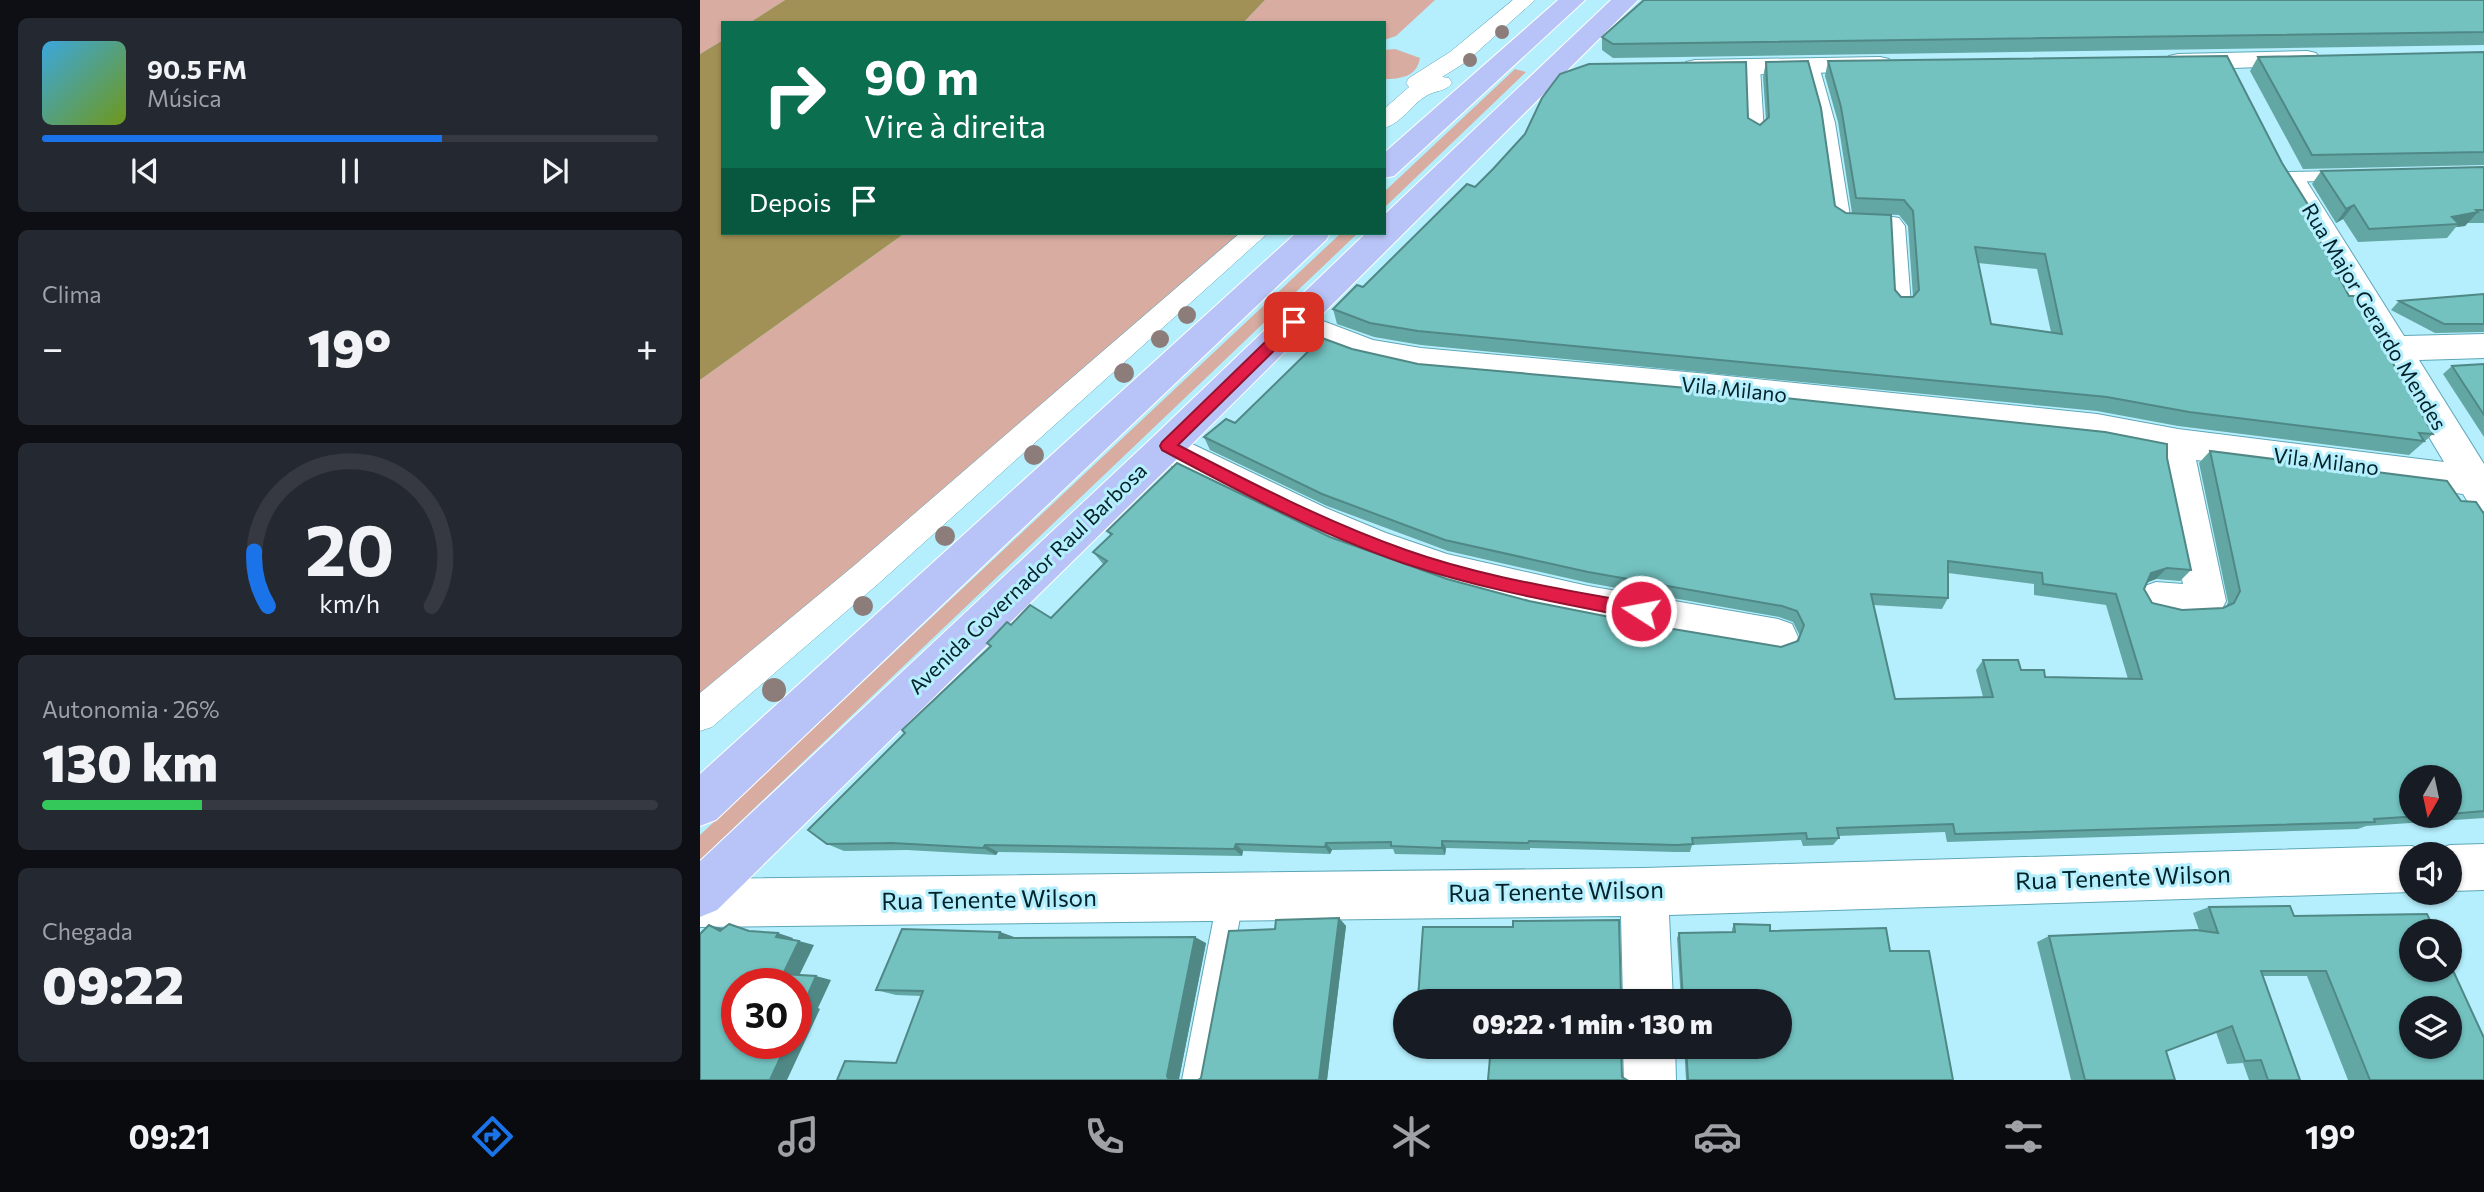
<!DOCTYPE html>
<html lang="pt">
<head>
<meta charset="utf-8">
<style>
  body { margin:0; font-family:Commissioner,sans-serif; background:#242831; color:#f1f3f6; height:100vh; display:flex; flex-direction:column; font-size:26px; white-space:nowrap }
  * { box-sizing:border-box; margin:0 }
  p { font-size:23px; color:#9ea1a6 }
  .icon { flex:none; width:38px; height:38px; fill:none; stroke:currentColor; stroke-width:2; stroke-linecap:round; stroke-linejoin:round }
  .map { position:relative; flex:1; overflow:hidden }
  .drawer { display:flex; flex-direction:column; gap:18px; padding:18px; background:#0d0f14; width:700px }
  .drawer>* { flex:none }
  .banner { position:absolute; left:21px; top:21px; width:665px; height:214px; border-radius:0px; box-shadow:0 2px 5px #0004; background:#0b6e4f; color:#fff; overflow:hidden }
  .needle { width:46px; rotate:189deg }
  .controls { position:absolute; left:1699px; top:765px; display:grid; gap:14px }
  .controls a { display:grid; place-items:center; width:63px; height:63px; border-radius:50%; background:#171b24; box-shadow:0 2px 5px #0004; font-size:35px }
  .speed { position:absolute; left:21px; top:968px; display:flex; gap:14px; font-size:35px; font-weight:700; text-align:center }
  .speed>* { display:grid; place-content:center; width:91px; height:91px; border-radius:50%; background:#171b24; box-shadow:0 2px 5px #0004; line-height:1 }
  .speed .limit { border:10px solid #d22; background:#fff; color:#111 }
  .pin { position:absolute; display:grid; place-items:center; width:60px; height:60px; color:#fff; margin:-30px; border-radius:14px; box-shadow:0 4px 10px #0006 }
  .me { position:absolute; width:77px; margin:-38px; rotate:281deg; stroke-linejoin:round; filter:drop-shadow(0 0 5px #0008) }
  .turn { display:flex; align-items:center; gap:24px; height:147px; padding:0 28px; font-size:32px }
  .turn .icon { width:91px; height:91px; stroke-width:2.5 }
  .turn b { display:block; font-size:49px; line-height:60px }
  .then { display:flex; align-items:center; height:66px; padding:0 28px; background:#0003; gap:14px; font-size:26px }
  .big { font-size:52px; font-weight:800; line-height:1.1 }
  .drawer .widget { flex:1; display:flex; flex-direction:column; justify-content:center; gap:10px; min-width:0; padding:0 24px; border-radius:10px; background:#242831 }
  .drawer .dial { align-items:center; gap:0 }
  .dial svg { height:182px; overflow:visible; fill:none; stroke:#363941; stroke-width:7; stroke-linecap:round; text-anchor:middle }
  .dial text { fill:#f1f3f6; stroke:none }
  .song { display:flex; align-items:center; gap:21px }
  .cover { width:84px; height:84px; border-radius:10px; background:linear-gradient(135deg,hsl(200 70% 55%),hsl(80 70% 35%)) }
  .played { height:7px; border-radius:4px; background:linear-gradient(90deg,#1a73e8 65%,#363941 65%) }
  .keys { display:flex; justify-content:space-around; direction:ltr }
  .heat { display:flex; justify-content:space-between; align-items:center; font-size:38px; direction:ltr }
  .charge { height:10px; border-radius:5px; background:linear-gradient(90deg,#34c759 26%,#363941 0) }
  .trip { position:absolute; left:693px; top:989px; width:399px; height:70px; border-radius:35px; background:#171b24; box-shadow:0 2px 5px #0004; font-weight:800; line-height:70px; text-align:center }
  .dock { display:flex; height:112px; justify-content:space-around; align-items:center; background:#090b0e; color:#9ea1a6 }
  .dock .icon { width:49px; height:49px }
  .dock .current { color:#1a73e8 }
  .dock b { font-size:32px; color:#f1f3f6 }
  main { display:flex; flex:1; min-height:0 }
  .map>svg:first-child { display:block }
</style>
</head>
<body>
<main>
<section class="drawer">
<div class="widget">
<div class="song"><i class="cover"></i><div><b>90.5 FM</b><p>Música</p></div></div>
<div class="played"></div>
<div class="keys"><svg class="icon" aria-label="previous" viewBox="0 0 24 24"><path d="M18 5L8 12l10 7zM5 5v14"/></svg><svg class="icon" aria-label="pause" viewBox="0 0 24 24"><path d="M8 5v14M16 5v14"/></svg><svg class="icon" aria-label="next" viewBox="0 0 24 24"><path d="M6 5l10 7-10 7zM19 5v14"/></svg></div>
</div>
<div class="widget"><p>Clima</p>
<div class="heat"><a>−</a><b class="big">19°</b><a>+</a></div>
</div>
<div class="widget dial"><svg viewBox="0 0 100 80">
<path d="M14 69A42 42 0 1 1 86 69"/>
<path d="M14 69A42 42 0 0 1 8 45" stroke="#1a73e8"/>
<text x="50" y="56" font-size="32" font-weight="700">20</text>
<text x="50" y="72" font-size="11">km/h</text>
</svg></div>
<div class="widget"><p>Autonomia · 26%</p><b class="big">130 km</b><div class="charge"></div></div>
<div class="widget"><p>Chegada</p><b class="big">09:22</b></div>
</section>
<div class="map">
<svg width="1784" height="1080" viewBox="0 0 1784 1080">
  <rect width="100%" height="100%" fill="#b5effd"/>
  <g fill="#d8aca1">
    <path d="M0,0H85L49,23H23V40L0,54Z"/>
    <path d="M565,0H735L696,36L684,40V23H543Z"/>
    <path d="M695,49L720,58C717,77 700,79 684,79V50Z"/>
    <path d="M815,69L826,72L684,208V192Z"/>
    <path d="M205,233H542L0,699V380Z"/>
    <path d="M641,233H658L0,860V835Z"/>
  </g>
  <g fill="#a29156">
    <path d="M85,0H565L543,23H49Z"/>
    <path d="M23,40V233H205L0,380V54Z"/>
  </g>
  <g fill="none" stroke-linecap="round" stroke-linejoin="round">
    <g stroke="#5da7b8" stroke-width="2">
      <g id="service">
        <path d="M1112,62L1119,66L1135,123L1150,216L1193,217L1199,218L1205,226L1211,305L1208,309H1196L1193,305L1189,228L1142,226L1134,221L1120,123L1105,66Z"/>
        <path d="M1053,63L1060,67L1064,133L1056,138L1048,133L1046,67Z"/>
        <path d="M1645,171L1653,176L1651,180L1589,182L1581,177L1589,172Z"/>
        <path d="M531,883L540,887L544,896L510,1080H482L518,896L522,887Z"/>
      </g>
    </g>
    <g stroke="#5da7b8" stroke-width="1">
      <g id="pedestrian">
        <path d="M813,0H835L766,62L742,77L749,78L752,83C746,92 735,90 726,96C711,105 702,123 684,128V109L709,87L706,83L709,78L750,52Z"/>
        <path d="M540,233H568L178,584L12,727L0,731V693L156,564Z"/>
      </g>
    </g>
    <g stroke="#5da7b8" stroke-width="2">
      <g id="minor">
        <path d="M1607,51L1616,53L1620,59L1616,65L1478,70L1469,68L1465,62L1469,56L1478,54Z"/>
        <path d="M1180,57L1189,59L1193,65L1189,71L995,76L986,74L982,68L986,62L995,60Z"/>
        <path d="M1592,172L1602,174L1704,336L1784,334V358L1719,360L1784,464V511L1771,507L1763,494L1496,460L1526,601L1520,613C1495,623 1467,620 1442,611L1436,599L1442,587L1456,582L1483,584L1460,470V454L1397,442L1008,400L721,374L656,360L582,330L578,322L582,314L594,310L673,340L721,348L1008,374L1397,414L1478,429L1744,462L1577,181L1582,174Z"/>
        <path d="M467,432L626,508L686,533L747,554L888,586L1078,619L1092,624L1098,637L1092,650L1078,655C968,635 857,620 750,588C646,558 549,507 454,456L449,446L454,436Z"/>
        <path d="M1784,844V890L1750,891V854H1732L1733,851L1750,845Z"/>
        <path d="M1712,846L1729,854H1712V892L969,915L973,1001H923L921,916L0,927V879L944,868Z"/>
        <path d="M923,1046H975L976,1080H924Z"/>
      </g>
    </g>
    <g stroke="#fff" stroke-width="2">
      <g id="trunk">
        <path d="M858,0H885L694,176L684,178V153Z"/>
        <path d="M911,0H938L480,456L17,910L0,917V861L454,436L666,233H684V215Z"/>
        <path d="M596,233H630L626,240L16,820L0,826V774Z"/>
      </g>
    </g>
    <use href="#service" fill="#fff" fill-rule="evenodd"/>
    <use href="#pedestrian" fill="#fff" fill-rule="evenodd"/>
    <use href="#minor" fill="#fff" fill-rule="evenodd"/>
    <use href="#trunk" fill="#b8c4f7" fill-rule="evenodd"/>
  </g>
  <g fill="#8c7d7a">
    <circle cx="802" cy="32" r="7"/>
    <circle cx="770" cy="60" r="7"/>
    <circle cx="487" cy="315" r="9"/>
    <circle cx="460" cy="339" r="9"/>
    <circle cx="424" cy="373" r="10"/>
    <circle cx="334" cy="455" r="10"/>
    <circle cx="245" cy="536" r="10"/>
    <circle cx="163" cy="606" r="10"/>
    <circle cx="74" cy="690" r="12"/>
  </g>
  <g fill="#63a7a5" fill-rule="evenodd">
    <path d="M1784,0V45L913,58L902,50V37Z"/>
    <path d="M1784,52V165L1603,169L1550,71L1558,57Z"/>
    <path d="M1128,61L1582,163L1620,224L1615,231L1649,296L1733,434L1709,455L1478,426L1397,411L721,345L674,337L637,324L633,309L663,287L775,187L1048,118L1060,125L1066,120L1063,77L1066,62L1135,206L1195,290L1201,297H1213L1208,226L1199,215L1152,213L1138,122L1125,76ZM1278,263L1337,269L1351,332L1291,324Z"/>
    <path d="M1784,167V223H1767L1765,226L1756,227L1747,238L1658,242L1643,219L1636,223L1612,184L1621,171Z"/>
    <path d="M1784,294V332L1735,333L1691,310L1699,301Z"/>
    <path d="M652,349L718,364L1467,458L1491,570L1480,581L1456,579L1447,582L1444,589L1452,603L1482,610L1523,608L1526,607L1528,602L1499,463L1510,451L1761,501L1784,514V818L1666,826L1658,829L1247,842L1245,832L1138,836L1139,838L1133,845L1103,846L1101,840L992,845L990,852H975L830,848V850L746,848L745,855L695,854L693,849L632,850L630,854L543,851L542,856L298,852L296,855L207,850L144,851L127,844L291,646L311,625L351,618L403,564L393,552L410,535L407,531L630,537L747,579L829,601L955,626L1081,647L1098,641L1100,636L1093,622L1079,617L889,583L748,551L627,506L510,450L504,437L535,423ZM1248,573L1334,584V595L1406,605L1428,679L1345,677L1283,660L1276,670L1283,697L1195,699L1173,605L1242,609L1248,598ZM1750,777V816H1712Z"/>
    <path d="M1784,364V437L1743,374L1752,366Z"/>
    <path d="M1509,907L1594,916L1784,1080H1648L1607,976H1563L1600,1080H1549L1543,1063L1527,1064L1516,1032L1466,1051L1475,1080H1371L1337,942L1349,936L1499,930L1493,913Z"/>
    <path d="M639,918L646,926L627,1080H137L196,1063L221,996L196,995L176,990L300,932L315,938L506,943L479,1079L498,1080L501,1078L575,929Z"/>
    <path d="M1034,924L1190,951L1253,1080H986L984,1046H1080V1001H981L977,938L979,933L1032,932V929Z"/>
    <path d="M921,996L926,1001H720L718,999Z"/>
  </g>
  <g fill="#508886">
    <path d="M1654,205L1643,219L1636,223L1646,209Z"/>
    <path d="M1778,212L1765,226L1756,227L1759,224L1752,217Z"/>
    <path d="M1467,568L1456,579L1441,585L1451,573Z"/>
    <path d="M742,841L746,848L745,855L742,848Z"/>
    <path d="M626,843L632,850L630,854L625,847Z"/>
    <path d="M536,844L543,851L542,856L534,849Z"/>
    <path d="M285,845L298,852L296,855L283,848Z"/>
    <path d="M639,918L646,926L627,1080H619Z"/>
    <path d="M9,925L25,929L20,931Z"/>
    <path d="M300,932L317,938H299Z"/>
    <path d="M78,933L93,938L91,942L76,937Z"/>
    <path d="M495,937L506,943L479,1079L469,1080L467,1076Z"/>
    <path d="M99,941L114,945L98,978L83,974Z"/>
    <path d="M116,976L131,980L118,1008L120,1009L87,1080H70L87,1043H96V1025L103,1006Z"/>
  </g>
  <g fill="#73c2c0" stroke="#508886" stroke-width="2" fill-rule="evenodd">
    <path d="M944,0H1784V32L913,44L902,37Z"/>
    <path d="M1784,52V152L1612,155L1558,57Z"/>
    <path d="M1527,56L1582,163L1620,224L1613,228L1649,296H1655L1733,434L1719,433L1724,441L1489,412L1407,397L718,331L670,323L633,309L657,285L663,287L767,184L775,187L793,169L825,134L842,98L860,74L889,64L1046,62L1048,118L1060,125L1069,117L1066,62L1108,61L1121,108L1135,206L1146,213L1191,215L1195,290L1201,297H1213L1219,290L1213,211L1204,200L1156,198L1141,107L1128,61ZM1275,247L1345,254L1362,334L1291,324Z"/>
    <path d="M1784,167V210H1776L1778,212L1752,217L1759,224L1669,229L1654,205L1646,209L1621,171Z"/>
    <path d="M1784,294V324H1744L1699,301Z"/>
    <path d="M622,338L652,349L718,364L1010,390L1405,432L1467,444V458L1491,570L1467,568L1451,573L1444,589L1452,603L1482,610L1523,608L1534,603L1540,591L1510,451L1747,481L1761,501L1776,502L1784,514V811L1750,814V777H1712V816H1721L1674,819L1675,822L1255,834L1253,824L1137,828L1139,838L1107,839L1106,833L992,838L993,844L976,845L829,841L828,843L742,841V848L691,846V842L626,843L625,847L536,844L534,849L285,845L283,848L192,843L127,844L108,830L205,733L202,730L291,646L287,643L307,622L311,625L330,605L351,618L407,561L393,552L412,534L407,531L477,463L630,537L747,579L829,601L955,626L1081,647L1098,641L1104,625L1097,611L1082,606L888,572L745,540L622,494L504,437L526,419L535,423ZM1248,561L1342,573L1343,584L1416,594L1442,679L1345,677L1344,670H1321L1318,660H1283L1293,697L1195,699L1171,594L1248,598Z"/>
    <path d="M1784,364V415L1752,366Z"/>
    <path d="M1590,906L1594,916L1727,914L1735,931H1712V970H1750V964L1784,1038V1080H1670L1626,971H1561L1600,1080H1568L1561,1060L1545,1061L1532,1026L1466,1051L1475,1080H1385L1349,936L1496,930L1518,933L1509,907ZM1712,1008H1750V1046H1712Z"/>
    <path d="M639,918L619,1080H137L145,1061L196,1063L223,991L176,990L202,929L300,932L299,938L495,937L467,1076L469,1080H498L501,1078L529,931L575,929L576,920Z"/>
    <path d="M919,920L921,996L926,999V1001H767L718,999L723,927H813V921Z"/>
    <path d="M29,924L49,931L78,933L76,937L99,941L83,974L116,976L103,1006L105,1005L96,1025V984H37V1043H87L70,1080H0V934L9,925L20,931Z"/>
    <path d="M1034,924L1070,925V931L1186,928L1190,951H1229L1253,1080H988L986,1046H1080V1001H983L979,933L1035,932Z"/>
    <path d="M791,1046H921L922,1077L927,1080H788Z"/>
  </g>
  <path fill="#e11d48" stroke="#92132f" stroke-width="2" d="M594,317L599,319V326L478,445C553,484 627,522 706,550C782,577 862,589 941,604L947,606L949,611L947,616L941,619C860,603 781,589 703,563C619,534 540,492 462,450L460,446L462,442L589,319Z"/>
  <g text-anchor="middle" stroke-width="6" stroke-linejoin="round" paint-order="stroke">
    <g font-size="21" fill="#022229" stroke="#b5effd">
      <text transform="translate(1674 317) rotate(59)" y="7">Rua Major Gerardo Mendes</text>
      <text transform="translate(1034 390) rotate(6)" y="7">Vila Milano</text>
      <text transform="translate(1626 462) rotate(7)" y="7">Vila Milano</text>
      <text transform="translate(328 579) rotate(-44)" y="7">Avenida Governador Raul Barbosa</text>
    </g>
    <g font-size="24" fill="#022229" stroke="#b5effd">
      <text transform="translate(1423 878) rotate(-2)" y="8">Rua Tenente Wilson</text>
      <text transform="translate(856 892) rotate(-1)" y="8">Rua Tenente Wilson</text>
      <text transform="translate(289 900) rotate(-1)" y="8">Rua Tenente Wilson</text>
    </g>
  </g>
</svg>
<div class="controls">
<a><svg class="needle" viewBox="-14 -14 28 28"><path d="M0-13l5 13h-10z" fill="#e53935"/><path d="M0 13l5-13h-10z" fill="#9ea1a6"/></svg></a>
<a><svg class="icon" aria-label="sound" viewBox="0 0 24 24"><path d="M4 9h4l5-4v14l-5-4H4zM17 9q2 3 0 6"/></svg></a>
<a><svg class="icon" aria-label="search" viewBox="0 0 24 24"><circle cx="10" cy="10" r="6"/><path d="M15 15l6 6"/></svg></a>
<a><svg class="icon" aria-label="layers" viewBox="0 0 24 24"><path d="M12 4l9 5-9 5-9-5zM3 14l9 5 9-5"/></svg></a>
</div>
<div class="speed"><div class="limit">30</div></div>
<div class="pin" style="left:594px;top:322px;background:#d93025"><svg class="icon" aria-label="arrive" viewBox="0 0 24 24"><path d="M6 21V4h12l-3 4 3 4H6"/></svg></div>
<svg class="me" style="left:941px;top:611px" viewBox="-20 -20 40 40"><circle r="17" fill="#e11d48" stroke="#fff" stroke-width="3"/><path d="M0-11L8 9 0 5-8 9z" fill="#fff"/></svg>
<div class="trip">09:22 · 1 min · 130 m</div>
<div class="banner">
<div class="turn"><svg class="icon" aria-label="right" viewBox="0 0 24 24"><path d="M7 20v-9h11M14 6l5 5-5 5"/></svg><div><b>90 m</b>Vire à direita</div></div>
<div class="then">Depois<svg class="icon" aria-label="arrive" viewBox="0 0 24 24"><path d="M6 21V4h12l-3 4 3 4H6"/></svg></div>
</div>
</div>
</main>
<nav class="dock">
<b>09:21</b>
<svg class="icon current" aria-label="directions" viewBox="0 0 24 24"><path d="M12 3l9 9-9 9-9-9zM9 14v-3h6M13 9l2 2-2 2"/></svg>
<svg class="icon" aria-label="music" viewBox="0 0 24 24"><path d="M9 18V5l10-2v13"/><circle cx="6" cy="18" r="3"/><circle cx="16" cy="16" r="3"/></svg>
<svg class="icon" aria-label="phone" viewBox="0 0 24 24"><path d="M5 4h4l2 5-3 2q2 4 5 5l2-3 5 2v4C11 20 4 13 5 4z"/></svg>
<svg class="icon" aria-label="climate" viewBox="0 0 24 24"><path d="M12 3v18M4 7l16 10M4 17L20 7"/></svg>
<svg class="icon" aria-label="car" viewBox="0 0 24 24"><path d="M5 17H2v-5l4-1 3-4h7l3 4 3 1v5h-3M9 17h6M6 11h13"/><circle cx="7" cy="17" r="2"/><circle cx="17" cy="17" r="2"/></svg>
<svg class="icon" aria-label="filters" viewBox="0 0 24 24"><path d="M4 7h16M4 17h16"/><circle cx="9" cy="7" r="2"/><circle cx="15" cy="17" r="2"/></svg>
<b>19°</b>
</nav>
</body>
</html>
